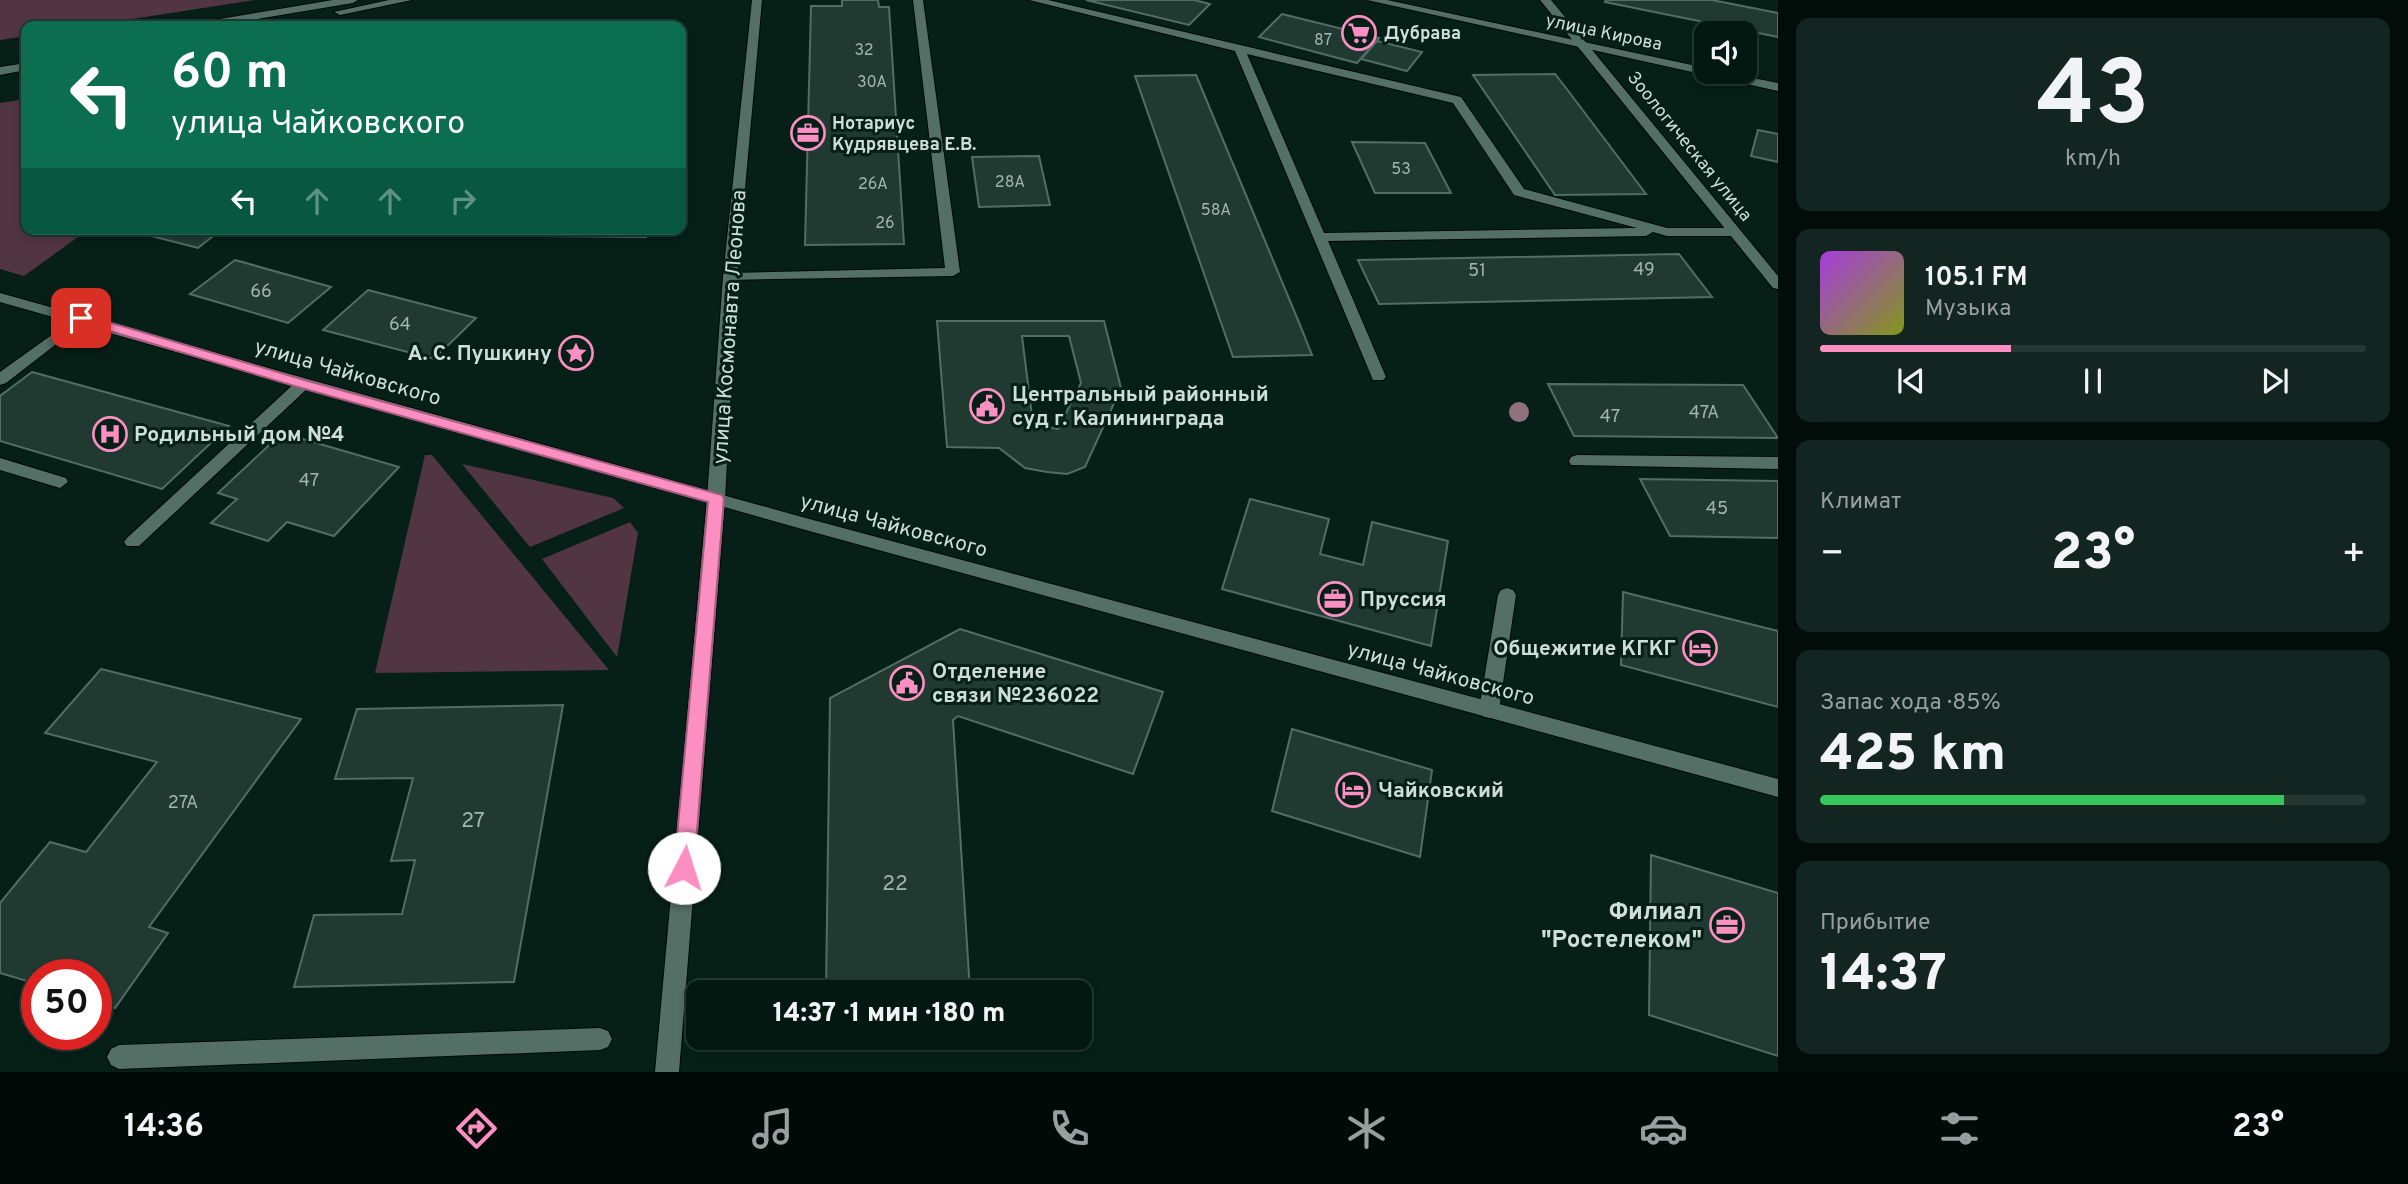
<!DOCTYPE html>
<html lang="ru">
<head>
<meta charset="utf-8">
<style>
  body { margin:0; font-family:Overpass,sans-serif; background:#122520; color:#f1f3f6; height:100vh; display:flex; flex-direction:column; font-size:26px; white-space:nowrap }
  * { box-sizing:border-box; margin:0 }
  p { font-size:23px; color:#97a09f }
  .icon { flex:none; width:38px; height:38px; fill:none; stroke:currentColor; stroke-width:2; stroke-linecap:round; stroke-linejoin:round }
  .map { position:relative; flex:1; overflow:hidden }
  .panel { display:flex; flex-direction:column; gap:18px; padding:18px; background:#020d0a; width:630px }
  .panel>* { flex:none }
  .hud { position:absolute; left:21px; top:21px; width:665px; height:214px; border-radius:14px; box-shadow:0 4px 10px #0003,0 0 0 2px #253732; background:#0b6e4f; color:#fff; overflow:hidden }
  .buttons { position:absolute; left:1694px; top:21px; display:grid; gap:14px }
  .buttons a { display:grid; place-items:center; width:63px; height:63px; border-radius:14px; background:#041812; box-shadow:0 4px 10px #0003,0 0 0 2px #253732; font-size:35px }
  .speed { position:absolute; left:21px; top:959px; display:flex; gap:14px; font-size:35px; font-weight:700; text-align:center }
  .speed>* { display:grid; place-content:center; width:91px; height:91px; border-radius:50%; background:#041812; box-shadow:0 4px 10px #0003,0 0 0 2px #253732; line-height:1 }
  .speed .limit { border:10px solid #d22; background:#fff; color:#111 }
  .pin { position:absolute; display:grid; place-items:center; width:60px; height:60px; color:#fff; margin:-30px; border-radius:14px; box-shadow:0 4px 10px #0006 }
  .me { position:absolute; width:77px; margin:-38px; rotate:5deg; stroke-linejoin:round; filter:drop-shadow(0 0 5px #0008) }
  .turn { display:flex; align-items:center; gap:24px; height:147px; padding:0 35px; font-size:32px }
  .turn .icon { width:91px; height:91px; stroke-width:2.5 }
  .turn b { display:block; font-size:49px; line-height:60px }
  .lanes { display:flex; align-items:center; height:66px; padding:0 35px; background:#0003; justify-content:center; gap:35px; direction:ltr }
  .lanes .off { opacity:.35 }
  .big { font-size:52px; font-weight:800; line-height:1.1 }
  .panel .widget { flex:1; display:flex; flex-direction:column; justify-content:center; gap:10px; min-width:0; padding:0 24px; border-radius:14px; background:#122520 }
  .panel .dial { align-items:center; gap:0 }
  .dial b { font-size:91px; line-height:1 }
  .song { display:flex; align-items:center; gap:21px }
  .cover { width:84px; height:84px; border-radius:10px; background:linear-gradient(135deg,hsl(280 70% 55%),hsl(70 70% 35%)) }
  .played { height:7px; border-radius:4px; background:linear-gradient(90deg,#fc8fc1 35%,#253732 35%) }
  .keys { display:flex; justify-content:space-around; direction:ltr }
  .heat { display:flex; justify-content:space-between; align-items:center; font-size:38px; direction:ltr }
  .charge { height:10px; border-radius:5px; background:linear-gradient(90deg,#34c759 85%,#253732 0) }
  .trip { position:absolute; left:686px; top:980px; width:406px; height:70px; border-radius:14px; background:#041812; box-shadow:0 4px 10px #0003,0 0 0 2px #253732; font-weight:800; line-height:70px; text-align:center }
  .dock { display:flex; height:112px; justify-content:space-around; align-items:center; background:#020a07; color:#97a09f }
  .dock .icon { width:49px; height:49px }
  .dock .current { color:#fc8fc1 }
  .dock b { font-size:32px; color:#f1f3f6 }
  main { display:flex; flex:1; min-height:0 }
  .map>svg:first-child { display:block }
</style>
</head>
<body>
<main>
<div class="map">
<svg width="1778" height="1072" viewBox="0 0 1778 1072">
  <rect width="100%" height="100%" fill="#062018"/>
  <g fill="#513541">
    <path d="M0,0H255L87,26H26V36L0,40Z"/>
    <path d="M26,99V229H89L24,276L0,269V103Z"/>
    <path d="M425,455H432L609,670L375,673Z"/>
    <path d="M462,464L613,498L624,508L530,547Z"/>
    <path d="M630,522L638,533L617,657L542,559Z"/>
  </g>
  <g fill="#203a31" stroke="#526d63" stroke-width="2" fill-rule="evenodd">
    <path d="M842,0H878L879,7H889L904,244L805,245L811,6H842Z"/>
    <path d="M1086,0H1194L1210,4L1189,25Z"/>
    <path d="M1606,0H1712L1778,13V37L1605,2Z"/>
    <path d="M1282,14L1379,38L1357,63L1259,37Z"/>
    <path d="M1377,41L1422,52L1407,71L1361,59Z"/>
    <path d="M1555,74L1566,88L1646,194L1555,195L1473,75Z"/>
    <path d="M1196,75L1300,325L1312,355L1233,357L1135,76Z"/>
    <path d="M1758,130L1778,134V162L1751,156Z"/>
    <path d="M1352,142L1425,143L1451,193H1375Z"/>
    <path d="M1039,156L1050,205L979,207L972,157Z"/>
    <path d="M124,229H222L198,248Z"/>
    <path d="M546,229H648L646,237L544,236Z"/>
    <path d="M1679,254L1712,297L1379,304L1358,260Z"/>
    <path d="M235,260L331,287L288,323L190,294Z"/>
    <path d="M368,290L476,318L434,359L323,330Z"/>
    <path d="M937,321H1104L1121,388L1085,467L1067,474L1047,472L1025,468L999,448L947,447ZM1022,336H1069L1081,383L1058,429L1033,424Z"/>
    <path d="M32,372L229,426L162,489L0,441V396Z"/>
    <path d="M1548,384L1743,385L1778,438L1574,436Z"/>
    <path d="M282,433L399,467L334,536L287,522L268,541L211,523L237,499L218,493Z"/>
    <path d="M1640,479L1778,481V538L1670,536Z"/>
    <path d="M1250,499L1329,519L1320,554L1363,565L1372,522L1448,541L1431,646L1222,589Z"/>
    <path d="M1623,592L1778,631V707L1621,665Z"/>
    <path d="M960,629L1163,692L1133,774L958,716L953,720L970,992H826L830,698Z"/>
    <path d="M101,669L301,719L149,927L168,933L115,1008L96,1002V975H37V984L0,973V903L50,842L86,852L157,762L45,733Z"/>
    <path d="M563,705L514,982L294,987L314,915L402,914L415,860L391,861L413,778L335,779L357,709Z"/>
    <path d="M1292,729L1432,770L1420,857L1272,811Z"/>
    <path d="M1651,855L1778,893V1056L1649,1015Z"/>
  </g>
  <g fill="none" stroke-linecap="round" stroke-linejoin="round">
    <g stroke="#000904" stroke-width="2">
      <g id="service">
        <path d="M913,0H923L960,272L953,276L725,280V274L730,273L945,268Z"/>
        <path d="M1029,0H1048L1461,97L1524,189L1667,228H1735L1742,232L1735,236H1667L1653,232L1646,236L1328,241L1386,377L1383,380H1373L1235,51ZM1247,54L1453,103L1514,195L1637,228L1324,233Z"/>
        <path d="M81,314L88,318L86,321L6,383L0,385V372Z"/>
        <path d="M303,379L309,381L311,384L309,387L139,546H127L124,542L127,538L297,381Z"/>
        <path d="M0,458L66,478L68,482L60,488L0,470Z"/>
      </g>
    </g>
    <g stroke="#000904" stroke-width="2">
      <g id="minor">
        <path d="M1577,455L1778,457V469L1571,465L1569,461L1571,457Z"/>
        <path d="M1507,588L1513,590L1516,595L1499,710L1496,716L1489,718L1482,716L1479,710L1498,595L1501,590Z"/>
        <path d="M600,1028L608,1031L612,1039L608,1047L600,1050L119,1069L111,1065L107,1057L111,1049L119,1045Z"/>
      </g>
    </g>
    <g stroke="#000904" stroke-width="2">
      <g id="tertiary">
        <path d="M1540,0H1551L1778,276V289L1773,288Z"/>
        <path d="M0,293L802,517L1778,779V797L802,529L0,302Z"/>
      </g>
    </g>
    <g stroke="#000904" stroke-width="2">
      <g id="secondary">
        <path d="M333,0H358L353,3L215,26H190L196,23Z"/>
        <path d="M389,0H412L340,15L334,12Z"/>
        <path d="M752,0H762L737,277L725,499L679,1072H655L707,499L723,277Z"/>
        <path d="M1367,0H1387L1706,68V72H1723L1778,83V91Z"/>
        <path d="M26,63V70L0,75V67Z"/>
      </g>
    </g>
    <use href="#service" fill="#546f65" fill-rule="evenodd"/>
    <use href="#minor" fill="#546f65" fill-rule="evenodd"/>
    <use href="#tertiary" fill="#546f65" fill-rule="evenodd"/>
    <use href="#secondary" fill="#546f65" fill-rule="evenodd"/>
  </g>
  <circle fill="#8f717f" cx="1519" cy="412" r="10"/>
  <path fill="#fc8fc1" stroke="#a45d7d" stroke-width="2" d="M81,314L308,381L722,495L724,499L694,868L691,874L684,876L677,874L674,868L708,502L298,387L76,321V315Z"/>
  <defs>
    <g id="supermarket-ring" transform="scale(1.75)"><circle r="9.5" fill="#062018" stroke="#fc8fc1" stroke-width="1.5"/><path d="M-6-5.5h2.5l.6 2H6L4.5 2H-2.5L-4.4-4H-6ZM-1.5 3.2a1.3 1.3 0 1 0 .1 0ZM3 3.2a1.3 1.3 0 1 0 .1 0Z" fill="#fc8fc1"/></g>
    <g id="office-ring" transform="scale(1.75)"><circle r="9.5" fill="#062018" stroke="#fc8fc1" stroke-width="1.5"/><path d="M-6-3h4V-5.5h4V-3h4V5H-6ZM-1-4.5V-3h2v-1.5ZM-6 0V1H6V0Z" fill="#fc8fc1"/></g>
    <g id="sight-ring" transform="scale(1.75)"><circle r="9.5" fill="#062018" stroke="#fc8fc1" stroke-width="1.5"/><path d="M0-6L1.8-2.2L6-1.7L2.9 1.2L3.7 5.4L0 3.3L-3.7 5.4L-2.9 1.2L-6-1.7L-1.8-2.2Z" fill="#fc8fc1"/></g>
    <g id="civic-ring" transform="scale(1.75)"><circle r="9.5" fill="#062018" stroke="#fc8fc1" stroke-width="1.5"/><path d="M-.6-6.5H3V-4.5H.6V-3L4-1V1h2V6H-6V1h2V-1L-.6-3ZM-1.2 2.5V6h2.4V2.5Z" fill="#fc8fc1"/></g>
    <g id="hospital-ring" transform="scale(1.75)"><circle r="9.5" fill="#062018" stroke="#fc8fc1" stroke-width="1.5"/><path d="M-5-5h3v3.5h4V-5h3V5h-3V1.5h-4V5h-3Z" fill="#fc8fc1"/></g>
    <g id="hotel-ring" transform="scale(1.75)"><circle r="9.5" fill="#062018" stroke="#fc8fc1" stroke-width="1.5"/><path d="M-6-4.5h1.5V1H6V5H4.5V3h-9V5H-6ZM-4 0a1.8 1.8 0 1 1 3.6 0ZM.5 0V-2.5h3Q6-2.5 6 0Z" fill="#fc8fc1"/></g>
  </defs>
  <g fill-rule="evenodd">
    <use href="#supermarket-ring" x="1359" y="33"/>
    <use href="#office-ring" x="808" y="133"/>
    <use href="#sight-ring" x="576" y="353"/>
    <use href="#civic-ring" x="987" y="406"/>
    <use href="#hospital-ring" x="110" y="434"/>
    <use href="#office-ring" x="1335" y="599"/>
    <use href="#hotel-ring" x="1700" y="648"/>
    <use href="#civic-ring" x="907" y="683"/>
    <use href="#hotel-ring" x="1353" y="790"/>
    <use href="#office-ring" x="1727" y="925"/>
  </g>
  <g text-anchor="middle" stroke-width="6" stroke-linejoin="round" paint-order="stroke">
    <g font-size="16" fill="#a3b5ae">
      <text x="1323" y="45">87</text>
      <text x="864" y="55">32</text>
      <text x="872" y="87">30А</text>
      <text x="1401" y="174">53</text>
      <text x="1010" y="187">28А</text>
      <text x="873" y="189">26А</text>
      <text x="1216" y="215">58А</text>
      <text x="885" y="228">26</text>
    </g>
    <g font-size="18" fill="#cfded8" stroke="#062018">
      <text transform="translate(1604 32) rotate(12)" y="6">улица Кирова</text>
      <text transform="translate(1690 146) rotate(51)" y="6">Зоологическая улица</text>
    </g>
    <g font-size="18" font-weight="bold" fill="#cfded8" stroke="#062018" text-anchor="start">
      <text x="1384" y="39">Дубрава</text>
      <text x="832" y="129">Нотариус<tspan x="832" dy="21">Кудрявцева Е.В.</tspan></text>
    </g>
    <g font-size="18" fill="#a3b5ae">
      <text x="1644" y="275">49</text>
      <text x="1477" y="276">51</text>
      <text x="261" y="297">66</text>
      <text x="400" y="330">64</text>
      <text x="1704" y="418">47А</text>
      <text x="1610" y="422">47</text>
      <text x="309" y="486">47</text>
      <text x="1717" y="514">45</text>
      <text x="183" y="808">27А</text>
    </g>
    <g font-size="21" fill="#cfded8" stroke="#062018">
      <text transform="translate(729 327) rotate(-86)" y="7">улица Космонавта Леонова</text>
      <text transform="translate(348 372) rotate(16)" y="7">улица Чайковского</text>
      <text transform="translate(894 525) rotate(15)" y="7">улица Чайковского</text>
      <text transform="translate(1441 673) rotate(15)" y="7">улица Чайковского</text>
    </g>
    <g font-size="21" font-weight="bold" fill="#cfded8" stroke="#062018" text-anchor="start">
      <text x="552" y="360" text-anchor="end">А. С. Пушкину</text>
      <text x="1012" y="401">Центральный районный<tspan x="1012" dy="24">суд г. Калининграда</tspan></text>
      <text x="134" y="441">Родильный дом №4</text>
      <text x="1360" y="606">Пруссия</text>
      <text x="1676" y="655" text-anchor="end">Общежитие КГКГ</text>
      <text x="932" y="678">Отделение<tspan x="932" dy="24">связи №236022</tspan></text>
      <text x="1378" y="797">Чайковский</text>
    </g>
    <g font-size="21" fill="#a3b5ae">
      <text x="473" y="827">27</text>
      <text x="895" y="890">22</text>
    </g>
    <g font-size="24" font-weight="bold" fill="#cfded8" stroke="#062018" text-anchor="end">
      <text x="1702" y="919">Филиал<tspan x="1702" dy="28">"Ростелеком"</tspan></text>
    </g>
  </g>
</svg>
<div class="buttons">
<a><svg class="icon" aria-label="sound" viewBox="0 0 24 24"><path d="M4 9h4l5-4v14l-5-4H4zM17 9q2 3 0 6"/></svg></a>
</div>
<div class="speed"><div class="limit">50</div></div>
<div class="pin" style="left:81px;top:318px;background:#d93025"><svg class="icon" aria-label="arrive" viewBox="0 0 24 24"><path d="M6 21V4h12l-3 4 3 4H6"/></svg></div>
<svg class="me" style="left:684px;top:868px" viewBox="-20 -20 40 40"><circle r="19" fill="#fff"/><path d="M0-13L10 11 0 6-10 11z" fill="#fc8fc1"/></svg>
<div class="trip">14:37 · 1 мин · 180 m</div>
<div class="hud">
<div class="turn"><svg class="icon" aria-label="left" viewBox="0 0 24 24"><path d="M17 20v-9H6M10 6l-5 5 5 5"/></svg><div><b>60 m</b>улица Чайковского</div></div>
<div class="lanes"><svg class="icon" aria-label="left" viewBox="0 0 24 24"><path d="M17 20v-9H6M10 6l-5 5 5 5"/></svg><svg class="icon off" aria-label="ahead" viewBox="0 0 24 24"><path d="M12 20V5M6 11l6-6 6 6"/></svg><svg class="icon off" aria-label="ahead" viewBox="0 0 24 24"><path d="M12 20V5M6 11l6-6 6 6"/></svg><svg class="icon off" aria-label="right" viewBox="0 0 24 24"><path d="M7 20v-9h11M14 6l5 5-5 5"/></svg></div>
</div>
</div>
<section class="panel">
<div class="widget dial"><b>43</b><p>km/h</p></div>
<div class="widget">
<div class="song"><i class="cover"></i><div><b>105.1 FM</b><p>Музыка</p></div></div>
<div class="played"></div>
<div class="keys"><svg class="icon" aria-label="previous" viewBox="0 0 24 24"><path d="M18 5L8 12l10 7zM5 5v14"/></svg><svg class="icon" aria-label="pause" viewBox="0 0 24 24"><path d="M8 5v14M16 5v14"/></svg><svg class="icon" aria-label="next" viewBox="0 0 24 24"><path d="M6 5l10 7-10 7zM19 5v14"/></svg></div>
</div>
<div class="widget"><p>Климат</p>
<div class="heat"><a>−</a><b class="big">23°</b><a>+</a></div>
</div>
<div class="widget"><p>Запас хода · 85%</p><b class="big">425 km</b><div class="charge"></div></div>
<div class="widget"><p>Прибытие</p><b class="big">14:37</b></div>
</section>
</main>
<nav class="dock">
<b>14:36</b>
<svg class="icon current" aria-label="directions" viewBox="0 0 24 24"><path d="M12 3l9 9-9 9-9-9zM9 14v-3h6M13 9l2 2-2 2"/></svg>
<svg class="icon" aria-label="music" viewBox="0 0 24 24"><path d="M9 18V5l10-2v13"/><circle cx="6" cy="18" r="3"/><circle cx="16" cy="16" r="3"/></svg>
<svg class="icon" aria-label="phone" viewBox="0 0 24 24"><path d="M5 4h4l2 5-3 2q2 4 5 5l2-3 5 2v4C11 20 4 13 5 4z"/></svg>
<svg class="icon" aria-label="climate" viewBox="0 0 24 24"><path d="M12 3v18M4 7l16 10M4 17L20 7"/></svg>
<svg class="icon" aria-label="car" viewBox="0 0 24 24"><path d="M5 17H2v-5l4-1 3-4h7l3 4 3 1v5h-3M9 17h6M6 11h13"/><circle cx="7" cy="17" r="2"/><circle cx="17" cy="17" r="2"/></svg>
<svg class="icon" aria-label="filters" viewBox="0 0 24 24"><path d="M4 7h16M4 17h16"/><circle cx="9" cy="7" r="2"/><circle cx="15" cy="17" r="2"/></svg>
<b>23°</b>
</nav>
</body>
</html>
